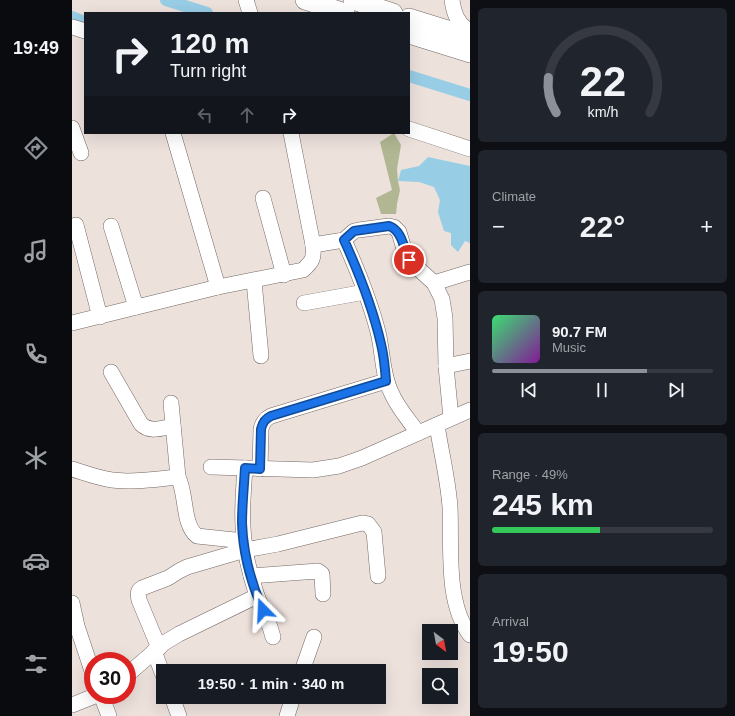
<!DOCTYPE html>
<html lang="en">
<head>
<meta charset="utf-8">
<style>
  body { margin:0; font-family:Arial,sans-serif; background:#20242c; color:#f1f3f6; height:100vh; display:flex; flex-direction:column; font-size:15px; white-space:nowrap }
  * { box-sizing:border-box; margin:0 }
  p { font-size:13px; color:#9ea1a6 }
  .icon { flex:none; width:22px; height:22px; fill:none; stroke:currentColor; stroke-width:2; stroke-linecap:round; stroke-linejoin:round }
  .map { position:relative; flex:1; overflow:hidden }
  .panel { display:flex; flex-direction:column; gap:8px; padding:8px; background:#0d0f14; width:265px }
  .panel>* { flex:none }
  .guide { position:absolute; left:12px; top:12px; width:326px; height:122px; border-radius:0px; box-shadow:0 4px 16px #0002; background:#171b24; color:#f1f3f6; overflow:hidden }
  .needle { width:26px; rotate:148deg }
  .fabs { position:absolute; left:350px; top:624px; display:grid; gap:8px }
  .fabs a { display:grid; place-items:center; width:36px; height:36px; border-radius:0px; background:#171b24; box-shadow:0 4px 16px #0002; font-size:20px }
  .speed { position:absolute; left:12px; top:652px; display:flex; gap:8px; font-size:20px; font-weight:700; text-align:center }
  .speed>* { display:grid; place-content:center; width:52px; height:52px; border-radius:50%; background:#171b24; box-shadow:0 4px 16px #0002; line-height:1 }
  .speed .limit { border:6px solid #d22; background:#fff; color:#111 }
  .pin { position:absolute; display:grid; place-items:center; width:34px; height:34px; color:#fff; margin:-17px; border:2px solid #fff; border-radius:50%; box-shadow:0 1px 4px #0007 }
  .me { position:absolute; width:44px; margin:-22px; rotate:339deg; stroke-linejoin:round; filter:drop-shadow(0 0 3px #0008) }
  .turn { display:flex; align-items:center; gap:14px; height:84px; padding:0 20px; font-size:18px }
  .turn .icon { width:52px; height:52px; stroke-width:2.5 }
  .turn b { display:block; font-size:28px; line-height:34px }
  .lanes { display:flex; align-items:center; height:38px; padding:0 20px; background:#0003; justify-content:center; gap:20px; direction:ltr }
  .lanes .off { opacity:.35 }
  .big { font-size:30px; font-weight:700; line-height:1.1 }
  .panel .card { flex:1; display:flex; flex-direction:column; justify-content:center; gap:6px; min-width:0; padding:0 14px; border-radius:6px; background:#20242c }
  .panel .dial { align-items:center; gap:0 }
  .dial svg { height:104px; overflow:visible; fill:none; stroke:#363941; stroke-width:7; stroke-linecap:round; text-anchor:middle }
  .dial text { fill:#f1f3f6; stroke:none }
  .song { display:flex; align-items:center; gap:12px }
  .cover { width:48px; height:48px; border-radius:6px; background:linear-gradient(135deg,hsl(140 70% 55%),hsl(290 70% 35%)) }
  .played { height:4px; border-radius:2px; background:linear-gradient(90deg,#8c9099 70%,#363941 70%) }
  .keys { display:flex; justify-content:space-around; direction:ltr }
  .heat { display:flex; justify-content:space-between; align-items:center; font-size:22px; direction:ltr }
  .charge { height:6px; border-radius:3px; background:linear-gradient(90deg,#34c759 49%,#363941 0) }
  .trip { position:absolute; left:84px; top:664px; width:230px; height:40px; border-radius:0px; background:#171b24; box-shadow:0 4px 16px #0002; font-weight:700; line-height:40px; text-align:center }
  main { display:flex; flex:1; min-height:0 }
  .tab-bar { display:flex; flex-direction:column; width:72px; justify-content:space-around; align-items:center; background:#090b0e; color:#9ea1a6 }
  .tab-bar .icon { width:28px; height:28px }
  .tab-bar .current { color:#8c9099 }
  .tab-bar b { font-size:18px; color:#f1f3f6 }
  .map>svg:first-child { display:block }
</style>
</head>
<body>
<main>
<nav class="tab-bar">
<b>19:49</b>
<svg class="icon current" aria-label="directions" viewBox="0 0 24 24"><path d="M12 3l9 9-9 9-9-9zM9 14v-3h6M13 9l2 2-2 2"/></svg>
<svg class="icon" aria-label="music" viewBox="0 0 24 24"><path d="M9 18V5l10-2v13"/><circle cx="6" cy="18" r="3"/><circle cx="16" cy="16" r="3"/></svg>
<svg class="icon" aria-label="phone" viewBox="0 0 24 24"><path d="M5 4h4l2 5-3 2q2 4 5 5l2-3 5 2v4C11 20 4 13 5 4z"/></svg>
<svg class="icon" aria-label="climate" viewBox="0 0 24 24"><path d="M12 3v18M4 7l16 10M4 17L20 7"/></svg>
<svg class="icon" aria-label="car" viewBox="0 0 24 24"><path d="M5 17H2v-5l4-1 3-4h7l3 4 3 1v5h-3M9 17h6M6 11h13"/><circle cx="7" cy="17" r="2"/><circle cx="17" cy="17" r="2"/></svg>
<svg class="icon" aria-label="filters" viewBox="0 0 24 24"><path d="M4 7h16M4 17h16"/><circle cx="9" cy="7" r="2"/><circle cx="15" cy="17" r="2"/></svg>
</nav>
<div class="map">
<svg width="398" height="716" viewBox="0 0 398 716">
  <rect width="100%" height="100%" fill="#ede1dc"/>
  <path fill="#b0b792" d="M322,133L329,145L325,169L326,181L328,190L325,204L324,214H309L304,198L320,190L308,142Z"/>
  <path fill="#97cde5" d="M356,157L398,166V243L393,241L386,252L379,245V233L372,231L366,212L368,200L362,187L347,182L326,181L329,170L347,166Z"/>
  <g fill="none" stroke-linecap="round" stroke-linejoin="round">
    <g stroke="#97cde5" stroke-width="12">
      <path d="M94,0L135,13"/>
      <path d="M0,17L13,22"/>
      <path d="M337,76L398,95"/>
    </g>
    <g stroke="#736864" stroke-width="16">
      <g id="minor">
        <path d="M174,0L178,13"/>
        <path d="M380,0C382,15 386,23 398,32"/>
        <path d="M0,27L13,31"/>
        <path d="M0,128L9,153"/>
        <path d="M337,129L398,149"/>
        <path d="M101,133L146,287"/>
        <path d="M191,198L212,275"/>
        <path d="M4,225L28,317"/>
        <path d="M39,226L64,307"/>
        <path d="M272,240C285,269 298,301 306,332C311,352 310,374 319,392C325,407 337,420 346,433"/>
        <path d="M241,245L272,240L282,231L287,230L317,226L322,227L327,232L332,249L337,260L362,283L370,299L373,318L374,366L379,418"/>
        <path d="M182,281L189,356"/>
        <path d="M362,283L398,272"/>
        <path d="M232,303L293,292"/>
        <path d="M0,323L146,287L231,270C241,261 242,258 241,245L219,133"/>
        <path d="M374,366L398,361"/>
        <path d="M39,372L69,424C78,433 90,428 101,426"/>
        <path d="M99,403L106,477C115,494 110,524 125,536L172,541"/>
        <path d="M365,425C369,452 376,479 378,507C380,546 373,602 398,635"/>
        <path d="M139,467L241,470L267,466L290,458L398,410"/>
        <path d="M0,469C13,473 26,478 40,480C61,483 84,479 106,477"/>
        <path d="M188,469L189,429C191,422 193,419 199,416L314,381"/>
        <path d="M179,576L246,571L250,574L251,594"/>
        <path d="M185,596L198,627L201,637"/>
        <path d="M0,603L5,626L21,674"/>
        <path d="M87,648L67,600C66,594 65,591 70,588L96,578L107,571L115,567L173,550L206,544L290,523L296,524L302,532L306,576"/>
        <path d="M82,651L91,675"/>
        <path d="M230,671L242,637"/>
        <path d="M55,675L92,643L107,634L185,596C180,580 175,564 173,548C169,521 171,495 173,468"/>
        <path d="M29,695L37,716"/>
        <path d="M100,697L107,716"/>
        <path d="M0,705L25,695"/>
        <path d="M215,716L221,697"/>
      </g>
    </g>
    <g stroke="#736864" stroke-width="20">
      <g id="major">
        <path d="M233,0L273,13"/>
        <path d="M281,0L321,13"/>
        <path d="M337,18L398,37"/>
        <path d="M337,34L398,53"/>
      </g>
    </g>
    <use href="#minor" stroke="#fff" stroke-width="15"/>
    <use href="#major" stroke="#fff" stroke-width="19"/>
  </g>
  <g fill="none" stroke-linecap="round" stroke-linejoin="round">
    <g stroke="#114b97" stroke-width="10">
      <path id="route" d="M191,610C179,583 171,553 170,523C170,505 172,486 173,468L188,469L189,429C191,422 193,419 199,416L314,381C313,368 312,356 309,344C301,309 287,273 272,240L282,231L317,226C330,230 332,249 337,260"/>
    </g>
    <use href="#route" stroke="#1a73e8" stroke-width="7"/>
  </g>
</svg>
<div class="fabs">
<a><svg class="needle" viewBox="-14 -14 28 28"><path d="M0-13l5 13h-10z" fill="#e53935"/><path d="M0 13l5-13h-10z" fill="#9ea1a6"/></svg></a>
<a><svg class="icon" aria-label="search" viewBox="0 0 24 24"><circle cx="10" cy="10" r="6"/><path d="M15 15l6 6"/></svg></a>
</div>
<div class="speed"><div class="limit">30</div></div>
<div class="pin" style="left:337px;top:260px;background:#d93025"><svg class="icon" aria-label="arrive" viewBox="0 0 24 24"><path d="M6 21V4h12l-3 4 3 4H6"/></svg></div>
<svg class="me" style="left:191px;top:610px" viewBox="-20 -20 40 40"><path d="M0-17L14 15 0 8-14 15z" fill="#1a73e8" stroke="#fff" stroke-width="4"/></svg>
<div class="trip">19:50 · 1 min · 340 m</div>
<div class="guide">
<div class="turn"><svg class="icon" aria-label="right" viewBox="0 0 24 24"><path d="M7 20v-9h11M14 6l5 5-5 5"/></svg><div><b>120 m</b>Turn right</div></div>
<div class="lanes"><svg class="icon off" aria-label="left" viewBox="0 0 24 24"><path d="M17 20v-9H6M10 6l-5 5 5 5"/></svg><svg class="icon off" aria-label="ahead" viewBox="0 0 24 24"><path d="M12 20V5M6 11l6-6 6 6"/></svg><svg class="icon" aria-label="right" viewBox="0 0 24 24"><path d="M7 20v-9h11M14 6l5 5-5 5"/></svg></div>
</div>
</div>
<section class="panel">
<div class="card dial"><svg viewBox="0 0 100 80">
<path d="M14 69A42 42 0 1 1 86 69"/>
<path d="M14 69A42 42 0 0 1 8 42" stroke="#8c9099"/>
<text x="50" y="56" font-size="32" font-weight="700">22</text>
<text x="50" y="72" font-size="11">km/h</text>
</svg></div>
<div class="card"><p>Climate</p>
<div class="heat"><a>−</a><b class="big">22°</b><a>+</a></div>
</div>
<div class="card">
<div class="song"><i class="cover"></i><div><b>90.7 FM</b><p>Music</p></div></div>
<div class="played"></div>
<div class="keys"><svg class="icon" aria-label="previous" viewBox="0 0 24 24"><path d="M18 5L8 12l10 7zM5 5v14"/></svg><svg class="icon" aria-label="pause" viewBox="0 0 24 24"><path d="M8 5v14M16 5v14"/></svg><svg class="icon" aria-label="next" viewBox="0 0 24 24"><path d="M6 5l10 7-10 7zM19 5v14"/></svg></div>
</div>
<div class="card"><p>Range · 49%</p><b class="big">245 km</b><div class="charge"></div></div>
<div class="card"><p>Arrival</p><b class="big">19:50</b></div>
</section>
</main>
</body>
</html>
